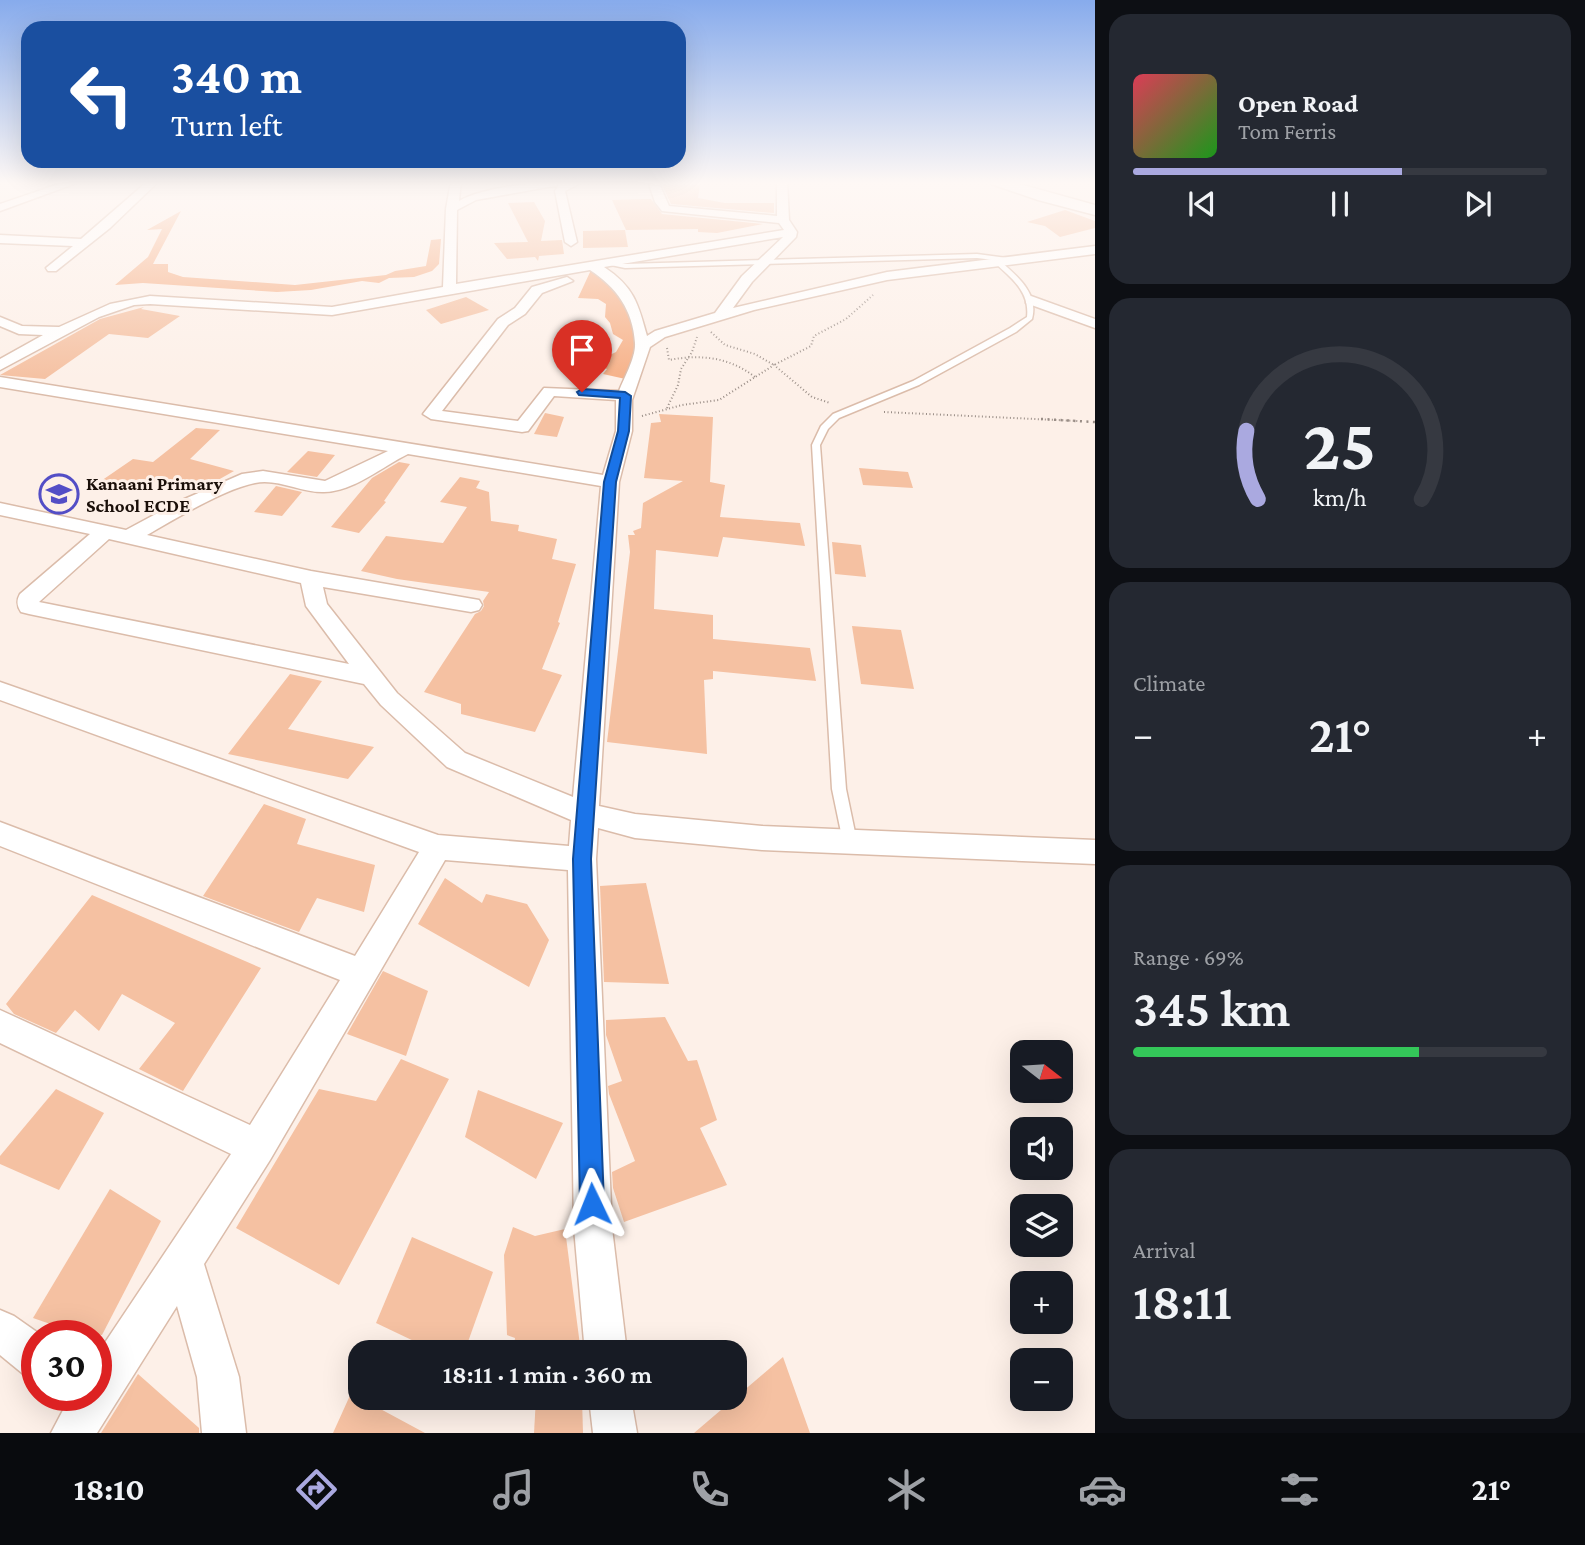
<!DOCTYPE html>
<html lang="en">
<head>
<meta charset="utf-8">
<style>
  body { margin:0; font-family:"Crimson Pro",serif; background:#242831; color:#f1f3f6; height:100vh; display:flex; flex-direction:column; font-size:26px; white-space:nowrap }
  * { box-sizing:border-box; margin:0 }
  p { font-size:23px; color:#9ea1a6 }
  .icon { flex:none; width:38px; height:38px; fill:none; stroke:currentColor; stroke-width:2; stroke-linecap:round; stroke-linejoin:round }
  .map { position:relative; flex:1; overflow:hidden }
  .drawer { display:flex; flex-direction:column; gap:14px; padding:14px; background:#0d0f14; width:490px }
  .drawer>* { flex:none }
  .top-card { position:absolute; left:21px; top:21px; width:665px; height:147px; border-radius:21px; box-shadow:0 7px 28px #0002; background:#1a4fa0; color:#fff; overflow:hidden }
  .needle { width:46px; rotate:107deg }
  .tools { position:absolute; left:1010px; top:1040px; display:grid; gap:14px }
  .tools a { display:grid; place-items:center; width:63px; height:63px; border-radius:14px; background:#171b24; box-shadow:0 7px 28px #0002; font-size:35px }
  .speed { position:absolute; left:21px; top:1320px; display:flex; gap:14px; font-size:35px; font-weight:700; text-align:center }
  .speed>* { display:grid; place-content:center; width:91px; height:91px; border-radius:50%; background:#171b24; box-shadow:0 7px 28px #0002; line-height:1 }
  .speed .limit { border:10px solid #d22; background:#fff; color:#111 }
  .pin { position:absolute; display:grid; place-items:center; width:60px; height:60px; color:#fff; margin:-72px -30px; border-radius:50% 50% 50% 0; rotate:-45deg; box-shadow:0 0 7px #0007 }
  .pin .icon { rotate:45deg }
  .me { position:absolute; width:77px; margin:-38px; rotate:358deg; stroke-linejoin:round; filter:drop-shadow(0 0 5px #0008) }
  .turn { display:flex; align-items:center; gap:24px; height:147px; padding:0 35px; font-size:32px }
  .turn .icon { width:91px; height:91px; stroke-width:2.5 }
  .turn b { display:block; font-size:49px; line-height:60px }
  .big { font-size:52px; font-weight:600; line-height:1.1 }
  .drawer .tile { flex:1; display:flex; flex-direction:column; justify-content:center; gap:10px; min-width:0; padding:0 24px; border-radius:21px; background:#242831 }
  .drawer .dial { align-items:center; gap:0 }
  .dial svg { height:182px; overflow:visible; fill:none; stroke:#363941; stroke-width:7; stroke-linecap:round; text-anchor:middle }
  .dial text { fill:#f1f3f6; stroke:none }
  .song { display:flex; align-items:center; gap:21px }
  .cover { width:84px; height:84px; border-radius:10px; background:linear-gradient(135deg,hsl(350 70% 55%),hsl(120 70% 35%)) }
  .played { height:7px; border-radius:4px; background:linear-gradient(90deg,#aaa9e0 65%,#363941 65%) }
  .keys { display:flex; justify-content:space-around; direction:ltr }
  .heat { display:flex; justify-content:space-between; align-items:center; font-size:38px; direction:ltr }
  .charge { height:10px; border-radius:5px; background:linear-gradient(90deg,#34c759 69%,#363941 0) }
  .trip { position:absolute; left:348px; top:1340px; width:399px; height:70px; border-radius:21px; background:#171b24; box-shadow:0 7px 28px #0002; font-weight:600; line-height:70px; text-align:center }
  .tabs { display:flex; height:112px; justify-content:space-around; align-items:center; background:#090b0e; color:#9ea1a6 }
  .tabs .icon { width:49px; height:49px }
  .tabs .current { color:#aaa9e0 }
  .tabs b { font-size:32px; color:#f1f3f6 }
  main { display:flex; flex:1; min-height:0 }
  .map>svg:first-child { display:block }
</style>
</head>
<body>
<main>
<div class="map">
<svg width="1095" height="1433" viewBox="0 0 1095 1433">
  <rect width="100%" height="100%" fill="#fdf0e8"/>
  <g fill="#f6b188">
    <path d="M181,211L153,264H168V272L183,277L295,285L386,275L395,271L426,266L431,240L441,239L439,264L432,271L414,277L389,278L379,283L362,281L311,290L277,292L143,283L115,285L148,257L162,229L147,230Z"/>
    <path d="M591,270L613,279L643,345L630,380L603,374L607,369L597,365L599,360L616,352L623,340L613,334L610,323L605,317L606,304L598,299L578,298Z"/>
  </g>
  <g fill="#f5c1a2">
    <path d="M662,185H700L698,198L725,203H774V213L671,204Z"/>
    <path d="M651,199L662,214L763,224L717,233L698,232V229L626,230L612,200Z"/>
    <path d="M534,202L545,221L541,241L562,240L564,254L539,256L538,261L535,257L507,259L494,243L528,242L508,203Z"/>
    <path d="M1065,210L1095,221V228L1060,237L1045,226L1027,222Z"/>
    <path d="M625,230L628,247L583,248V231Z"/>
    <path d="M466,297L489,310L441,324L426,310Z"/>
    <path d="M144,307L141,309L180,316L148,338L109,334L45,379L0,375L100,319Z"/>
    <path d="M545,413L564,417L557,437L534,434Z"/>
    <path d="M659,414L713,417L710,482L725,485L720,517L800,523L805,546L723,537L718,557L656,550L654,609L713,615V639L810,648L816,681L713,671V679L704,680L707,754L607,742L630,552L628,535H635L633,531L641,528L643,503L683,481L644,478L651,423L661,422Z"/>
    <path d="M196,428L220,430L190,459L234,471L202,489L141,479L132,489L98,483L133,459L153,462Z"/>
    <path d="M308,451L335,455L317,477L287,472Z"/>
    <path d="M399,462L410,464L384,501L386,502L359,533L331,527L372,478Z"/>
    <path d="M859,468L908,472L913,488L863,485Z"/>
    <path d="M460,477L480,481L476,488L489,492L491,521L519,525L518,531L557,539L552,559L576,564L558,622L560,623L542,669L562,675L535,732L461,714V704L424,692L475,614L481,611L484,606L483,601L489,592L397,579L361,571L386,536L443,543L467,507L440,502Z"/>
    <path d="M276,486L302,492L282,516L254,512Z"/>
    <path d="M832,542L861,545L866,577L835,574Z"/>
    <path d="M852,626L901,630L914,689L861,684Z"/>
    <path d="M290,674L322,681L288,729L374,747L348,779L228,754Z"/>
    <path d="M264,804L306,819L297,844L375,865L364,912L317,898L299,932L203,896Z"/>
    <path d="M445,878L482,903L486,894L527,904L549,940L529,987L418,924Z"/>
    <path d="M646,883L669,984L604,982L600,886Z"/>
    <path d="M92,895L261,968L183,1091L139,1069L175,1023L122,994L99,1031L75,1010L56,1033L14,1014L6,1004Z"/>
    <path d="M383,971L428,991L406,1056L347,1034Z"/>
    <path d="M665,1017L688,1061L697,1060L717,1120L700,1128L727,1185L624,1222L613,1188L612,1172L635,1161L609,1094L608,1086L622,1081L606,1035V1020Z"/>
    <path d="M401,1059L449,1079L339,1285L236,1228L319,1089L376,1101Z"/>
    <path d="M56,1089L104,1113L59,1190L0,1164V1156Z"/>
    <path d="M478,1090L563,1123L536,1179L465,1137Z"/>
    <path d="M110,1189L161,1221L102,1335H82L33,1318Z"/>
    <path d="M513,1227L535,1236L565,1229L581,1353H513L515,1338L507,1335L504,1255Z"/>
    <path d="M412,1237L493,1272L464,1353H439L376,1323Z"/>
    <path d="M783,1357L810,1433H694L735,1398Z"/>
    <path d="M138,1374L199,1428V1433H101Z"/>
    <path d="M352,1391L360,1398L425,1433H333Z"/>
    <path d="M536,1398H582L583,1433H534Z"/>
  </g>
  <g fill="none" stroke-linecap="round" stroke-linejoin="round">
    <g stroke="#dbbcaa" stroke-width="3">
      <path id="lane" d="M977,254L1007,258V260H999C1017,276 1039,293 1032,319L1016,332L919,385L839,418L828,429L820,445L846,789L857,842L855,846L850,848L845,846L843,842L832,789L812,445L821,426L833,414L913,381L1010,328L1027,317C1030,291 1011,278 994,262V260L977,258L625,268L601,263L604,261L625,264Z"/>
    </g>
    <g stroke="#dbbcaa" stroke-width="3">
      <g id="street">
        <path d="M68,181H82L0,211V204Z"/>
        <path d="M148,181H159L110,228L56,271H48L46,268L73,246L0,243V235L81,239Z"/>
        <path d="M451,181H461L459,201C485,186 558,179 585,181L565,191L577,242L571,246L565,242L555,191L559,185L476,200L457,210L456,284L784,230L779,223L662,211L655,202L648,181H658L669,206L777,216V181H787L789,220L797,232L796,237L752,282L733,308L887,272L1095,246V254L887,280L754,310L665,337L650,347L632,400V431L619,482L599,806L635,814L762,826L1095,840V864L762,850L635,838L598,828L596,859L612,1228L627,1353H585L574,1228L568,870L445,860L270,1160L204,1264L239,1377L246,1433H202L197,1377L177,1306L97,1433H51L71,1395H96V1356L231,1154L0,1043V1010L250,1125L340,980L0,846V822L355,956L419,852L0,700V682L438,835L569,846L571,820L447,767L381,705L364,684L29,614L21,612C17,606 16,601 20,594L90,534L0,515V503L126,530L180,501L242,474L263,471L325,481L388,451L0,387V377L603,475L616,431V400L554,396L528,431L522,432L431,419L423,414L498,319L515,308L532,287L567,277L573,281L542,293L525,314L508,325L442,411L518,421L544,388L619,391C624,378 636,357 635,343C633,310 616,287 590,270L332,315L150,304L134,305L99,317L0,370V359L43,335L19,334L0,326V317L22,326L59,327L110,304L150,296L332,307L443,287L446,209ZM783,237L742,276L715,313L655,331L647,336C638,303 634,287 604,267ZM408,454L601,486L573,797L465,753L397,693L327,604L323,587L471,612L479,610L482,605L479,600L311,571L147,535C175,519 224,489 255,483C277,478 302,493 324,492C353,492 383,466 408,454ZM109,539L301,583L306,606L349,664L39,602Z"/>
        <path d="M1031,296L1095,319V328L1026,303V297Z"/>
        <path d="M0,1310L14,1316L41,1335H37V1379L22,1373L0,1355Z"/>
        <path d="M589,1398H631L637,1433H593Z"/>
      </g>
    </g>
    <g stroke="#dbbcaa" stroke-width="3">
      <path id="secondary" d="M989,181H1009L1095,205V215L1038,200L991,184Z"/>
    </g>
    <g stroke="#998d86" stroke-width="2" stroke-dasharray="1 2.5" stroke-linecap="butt">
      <path d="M711,332L725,345L755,354L774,365L811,346L814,336L846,319L873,295"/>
      <path d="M667,348L669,360C701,354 729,357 755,377"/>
      <path d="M667,408L678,385L681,369L692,352L697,337"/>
      <path d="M884,412L1078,421"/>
      <path d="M642,416L682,405L719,400L774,365L812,397L830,403"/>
    </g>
    <path stroke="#998d86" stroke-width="2.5" stroke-dasharray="2 4.5" stroke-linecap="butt" d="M1041,419L1095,422"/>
    <use href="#lane" fill="#fff" fill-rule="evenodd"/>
    <use href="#street" fill="#fff" fill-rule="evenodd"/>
    <use href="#secondary" fill="#fff" fill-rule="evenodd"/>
  </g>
  <linearGradient id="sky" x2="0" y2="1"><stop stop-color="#87abec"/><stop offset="0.48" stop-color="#fef8f5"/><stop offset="1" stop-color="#fef8f5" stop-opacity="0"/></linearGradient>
  <rect width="1095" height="381" fill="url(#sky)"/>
  <path fill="#1a73e8" stroke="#114b97" stroke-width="2" d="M582,389L625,392L631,396L629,431L616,482L591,859L604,1204L601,1213L592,1216L583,1213L580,1204L573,859L604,482L618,431L620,398L579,395L577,392Z"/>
  <defs>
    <g id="school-ring" transform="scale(2.0125)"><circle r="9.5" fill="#fdf0e8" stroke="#534ec6" stroke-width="1.5"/><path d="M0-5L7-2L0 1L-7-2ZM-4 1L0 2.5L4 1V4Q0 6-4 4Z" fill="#534ec6"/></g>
  </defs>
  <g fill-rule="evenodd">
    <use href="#school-ring" x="59" y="494"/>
  </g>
  <g text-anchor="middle" stroke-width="6" stroke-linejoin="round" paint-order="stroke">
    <g font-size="19" font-weight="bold" fill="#1a0f09" stroke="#fdf0e8" text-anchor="start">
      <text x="86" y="490">Kanaani Primary<tspan x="86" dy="22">School ECDE</tspan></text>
    </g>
  </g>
</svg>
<div class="tools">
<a><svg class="needle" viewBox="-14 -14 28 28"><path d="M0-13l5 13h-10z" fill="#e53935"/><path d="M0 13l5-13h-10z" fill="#9ea1a6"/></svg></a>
<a><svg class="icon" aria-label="sound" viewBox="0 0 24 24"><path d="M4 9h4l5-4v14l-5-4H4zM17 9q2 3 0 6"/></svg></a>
<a><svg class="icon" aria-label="layers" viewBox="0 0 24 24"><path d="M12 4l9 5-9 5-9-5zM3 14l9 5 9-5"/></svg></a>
<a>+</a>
<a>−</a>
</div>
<div class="speed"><div class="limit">30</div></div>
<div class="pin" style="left:582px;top:392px;background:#d93025"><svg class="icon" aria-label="arrive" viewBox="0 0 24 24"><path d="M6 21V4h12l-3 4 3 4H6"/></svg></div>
<svg class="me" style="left:592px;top:1204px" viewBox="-20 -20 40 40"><path d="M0-17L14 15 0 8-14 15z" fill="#1a73e8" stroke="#fff" stroke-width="4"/></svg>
<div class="trip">18:11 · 1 min · 360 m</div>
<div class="top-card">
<div class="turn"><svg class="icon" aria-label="left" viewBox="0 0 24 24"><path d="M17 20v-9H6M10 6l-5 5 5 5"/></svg><div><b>340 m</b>Turn left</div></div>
</div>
</div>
<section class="drawer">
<div class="tile">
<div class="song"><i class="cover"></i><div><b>Open Road</b><p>Tom Ferris</p></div></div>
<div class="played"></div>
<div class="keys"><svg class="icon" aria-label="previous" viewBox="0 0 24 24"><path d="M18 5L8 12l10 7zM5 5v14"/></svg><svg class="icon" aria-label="pause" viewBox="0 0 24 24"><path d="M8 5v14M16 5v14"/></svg><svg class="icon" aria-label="next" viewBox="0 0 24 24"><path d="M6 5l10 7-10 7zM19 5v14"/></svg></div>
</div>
<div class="tile dial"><svg viewBox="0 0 100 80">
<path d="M14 69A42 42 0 1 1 86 69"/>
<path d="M14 69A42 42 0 0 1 9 39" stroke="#aaa9e0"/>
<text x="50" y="56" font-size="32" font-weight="700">25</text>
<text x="50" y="72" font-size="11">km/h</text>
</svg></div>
<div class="tile"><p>Climate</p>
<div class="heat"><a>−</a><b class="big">21°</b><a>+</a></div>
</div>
<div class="tile"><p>Range · 69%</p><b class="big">345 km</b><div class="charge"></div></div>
<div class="tile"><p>Arrival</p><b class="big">18:11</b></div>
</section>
</main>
<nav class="tabs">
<b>18:10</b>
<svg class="icon current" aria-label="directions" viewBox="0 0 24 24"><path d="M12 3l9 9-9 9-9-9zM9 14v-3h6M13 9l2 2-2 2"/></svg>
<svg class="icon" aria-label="music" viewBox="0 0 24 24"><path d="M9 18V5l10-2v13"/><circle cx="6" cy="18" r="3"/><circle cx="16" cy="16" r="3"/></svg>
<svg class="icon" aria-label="phone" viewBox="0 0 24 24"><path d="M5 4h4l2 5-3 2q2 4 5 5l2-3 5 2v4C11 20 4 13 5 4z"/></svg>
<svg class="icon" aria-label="climate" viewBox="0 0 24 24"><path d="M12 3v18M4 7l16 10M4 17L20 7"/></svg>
<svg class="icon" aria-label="car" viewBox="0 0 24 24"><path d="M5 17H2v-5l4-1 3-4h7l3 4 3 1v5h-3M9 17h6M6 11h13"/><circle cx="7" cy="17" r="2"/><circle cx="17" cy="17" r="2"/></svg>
<svg class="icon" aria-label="filters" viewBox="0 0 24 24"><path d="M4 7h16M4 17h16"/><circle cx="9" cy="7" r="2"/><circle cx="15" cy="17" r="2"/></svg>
<b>21°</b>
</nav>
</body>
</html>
